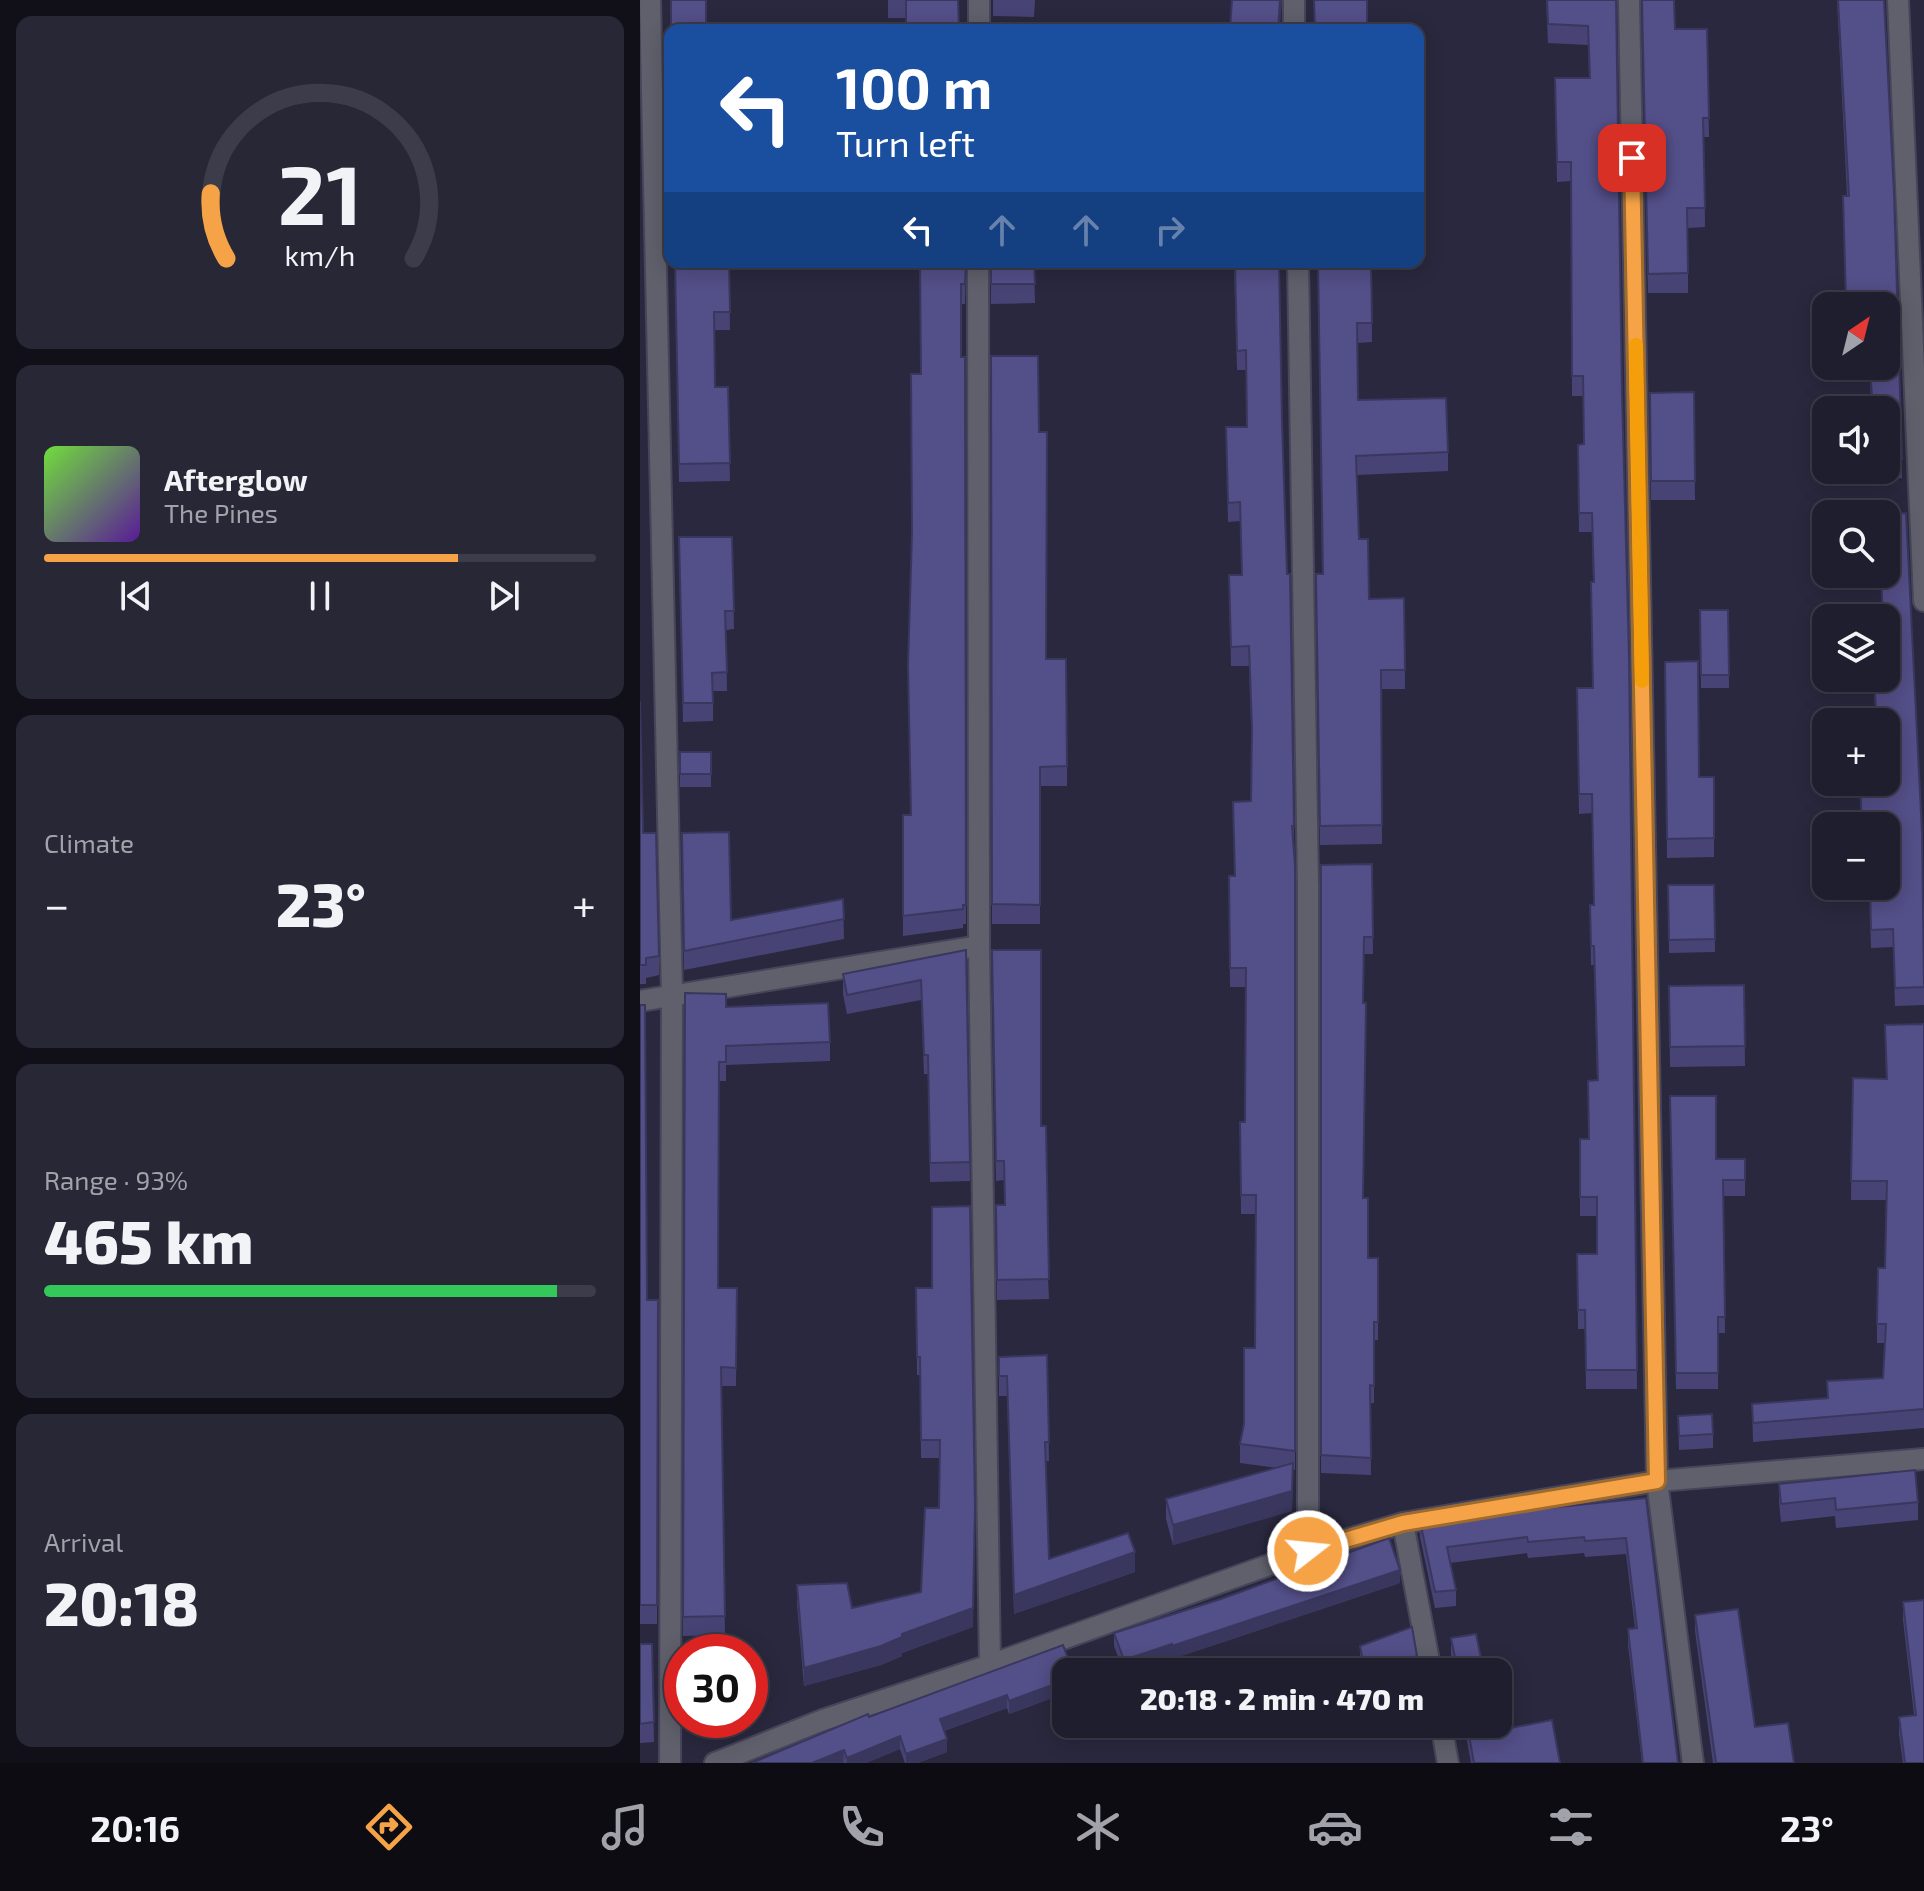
<!DOCTYPE html>
<html lang="en">
<head>
<meta charset="utf-8">
<style>
  body { margin:0; font-family:"Exo 2",sans-serif; background:#272736; color:#f1f3f6; height:100vh; display:flex; flex-direction:column; font-size:30px; white-space:nowrap }
  * { box-sizing:border-box; margin:0 }
  p { font-size:26px; color:#a1a2aa }
  .icon { flex:none; width:44px; height:44px; fill:none; stroke:currentColor; stroke-width:2; stroke-linecap:round; stroke-linejoin:round }
  .map { position:relative; flex:1; overflow:hidden }
  .drawer { display:flex; flex-direction:column; gap:16px; padding:16px; background:#111019; width:640px }
  .drawer>* { flex:none }
  .top-card { position:absolute; left:24px; top:24px; width:760px; height:244px; border-radius:16px; box-shadow:0 4px 20px #0003,0 0 0 2px #3c3c4a; background:#1a4fa0; color:#fff; overflow:hidden }
  .needle { width:52px; rotate:35deg }
  .fabs { position:absolute; left:1172px; top:292px; display:grid; gap:16px }
  .fabs a { display:grid; place-items:center; width:88px; height:88px; border-radius:16px; background:#1f1e2e; box-shadow:0 4px 20px #0003,0 0 0 2px #3c3c4a; font-size:40px }
  .speed { position:absolute; left:24px; top:1634px; display:flex; gap:16px; font-size:40px; font-weight:700; text-align:center }
  .speed>* { display:grid; place-content:center; width:104px; height:104px; border-radius:50%; background:#1f1e2e; box-shadow:0 4px 20px #0003,0 0 0 2px #3c3c4a; line-height:1 }
  .speed .limit { border:12px solid #d22; background:#fff; color:#111 }
  .pin { position:absolute; display:grid; place-items:center; width:68px; height:68px; color:#fff; margin:-34px; border-radius:16px; box-shadow:0 4px 12px #0006 }
  .me { position:absolute; width:88px; margin:-44px; rotate:74deg; stroke-linejoin:round; filter:drop-shadow(0 0 6px #0008) }
  .turn { display:flex; align-items:center; gap:28px; height:168px; padding:0 40px; font-size:36px }
  .turn .icon { width:104px; height:104px; stroke-width:2.5 }
  .turn b { display:block; font-size:56px; line-height:68px }
  .lanes { display:flex; align-items:center; height:76px; padding:0 40px; background:#0003; justify-content:center; gap:40px; direction:ltr }
  .lanes .off { opacity:.35 }
  .big { font-size:60px; font-weight:800; line-height:1.1 }
  .drawer .card { flex:1; display:flex; flex-direction:column; justify-content:center; gap:12px; min-width:0; padding:0 28px; border-radius:16px; background:#272736 }
  .drawer .dial { align-items:center; gap:0 }
  .dial svg { height:208px; overflow:visible; fill:none; stroke:#3c3c4a; stroke-width:7; stroke-linecap:round; text-anchor:middle }
  .dial text { fill:#f1f3f6; stroke:none }
  .song { display:flex; align-items:center; gap:24px }
  .cover { width:96px; height:96px; border-radius:12px; background:linear-gradient(135deg,hsl(100 70% 55%),hsl(270 70% 35%)) }
  .played { height:8px; border-radius:4px; background:linear-gradient(90deg,#f5a346 75%,#3c3c4a 75%) }
  .keys { display:flex; justify-content:space-around; direction:ltr }
  .heat { display:flex; justify-content:space-between; align-items:center; font-size:44px; direction:ltr }
  .charge { height:12px; border-radius:6px; background:linear-gradient(90deg,#34c759 93%,#3c3c4a 0) }
  .trip { position:absolute; left:412px; top:1658px; width:460px; height:80px; border-radius:16px; background:#1f1e2e; box-shadow:0 4px 20px #0003,0 0 0 2px #3c3c4a; font-weight:800; line-height:80px; text-align:center }
  .tabs { display:flex; height:128px; justify-content:space-around; align-items:center; background:#0c0c12; color:#a1a2aa }
  .tabs .icon { width:56px; height:56px }
  .tabs .on { color:#f5a346 }
  .tabs b { font-size:36px; color:#f1f3f6 }
  main { display:flex; flex:1; min-height:0 }
  .map>svg:first-child { display:block }
</style>
</head>
<body>
<main>
<section class="drawer">
<div class="card dial"><svg viewBox="0 0 100 80">
<path d="M14 69A42 42 0 1 1 86 69"/>
<path d="M14 69A42 42 0 0 1 8 44" stroke="#f5a346"/>
<text x="50" y="56" font-size="32" font-weight="700">21</text>
<text x="50" y="72" font-size="11">km/h</text>
</svg></div>
<div class="card">
<div class="song"><i class="cover"></i><div><b>Afterglow</b><p>The Pines</p></div></div>
<div class="played"></div>
<div class="keys"><svg class="icon" aria-label="previous" viewBox="0 0 24 24"><path d="M18 5L8 12l10 7zM5 5v14"/></svg><svg class="icon" aria-label="pause" viewBox="0 0 24 24"><path d="M8 5v14M16 5v14"/></svg><svg class="icon" aria-label="next" viewBox="0 0 24 24"><path d="M6 5l10 7-10 7zM19 5v14"/></svg></div>
</div>
<div class="card"><p>Climate</p>
<div class="heat"><a>−</a><b class="big">23°</b><a>+</a></div>
</div>
<div class="card"><p>Range · 93%</p><b class="big">465 km</b><div class="charge"></div></div>
<div class="card"><p>Arrival</p><b class="big">20:18</b></div>
</section>
<div class="map">
<svg width="1284" height="1763" viewBox="0 0 1284 1763">
  <rect width="100%" height="100%" fill="#29283e"/>
  <g fill="none" stroke-linecap="round" stroke-linejoin="round">
    <g stroke="#46455a" stroke-width="24">
      <g id="minor">
        <path d="M10,0L32,996L30,1763"/>
        <path d="M654,0V30"/>
        <path d="M989,0L1017,1481L1053,1763"/>
        <path d="M1258,0L1284,601"/>
        <path d="M339,30V0"/>
        <path d="M338,262L339,946L350,1665"/>
        <path d="M658,262L668,885V1551"/>
        <path d="M0,1001L339,946"/>
        <path d="M763,1523L791,1672"/>
        <path d="M801,1724L808,1763"/>
        <path d="M75,1763L183,1720L350,1665L668,1551L763,1523L1017,1481L1284,1459"/>
      </g>
    </g>
    <use href="#minor" stroke="#60606c" stroke-width="20"/>
  </g>
  <g fill="#474475">
    <path d="M248,0H318L266,18H248Z"/>
    <path d="M353,0H395L394,17L353,16Z"/>
    <path d="M906,0H976L982,394L989,655L997,1389H946L945,1329H938L937,1254H957V1216H940V1139H949L957,1080L954,965H951L950,905H954L952,813L939,814L937,708L953,688V582L952,532H939L938,445L944,444L943,396H932L931,181L917,182L915,78H949L948,45L908,43Z"/>
    <path d="M1002,0L1035,29H1067L1069,137H1064L1065,227L1048,228V293H1008Z"/>
    <path d="M1197,0H1244L1262,478L1243,479V470H1246V410L1231,398L1229,366H1246V306L1205,300L1207,196Z"/>
    <path d="M35,262H89L90,330H74L75,387H88L90,481L39,482Z"/>
    <path d="M326,262L325,304H321V357H325L326,924H323V928L263,936V815H270L281,374Z"/>
    <path d="M351,262H394L395,303L351,304Z"/>
    <path d="M594,262L642,422L655,866V1470L653,1469L652,1511L533,1545L526,1519V1499L638,1468L600,1463V1444L615,1348L616,1214H601L600,1122H605L606,987H590L589,876H595L593,802L611,801L612,744L609,666H591L589,575H602L600,521L588,522L586,427H607L606,370H597Z"/>
    <path d="M678,262H731L732,342L717,343L718,400L808,452V471L717,475L719,539L729,599L764,598L765,689H741L742,844L680,845L676,574H682Z"/>
    <path d="M351,356L399,432L406,659L427,766V786H400V924H352Z"/>
    <path d="M1054,392L1055,500H1011L1010,393Z"/>
    <path d="M39,537H92L94,629L86,630L87,691H73V721L43,722Z"/>
    <path d="M1226,574H1246L1284,931V1005L1255,1006L1253,947L1231,948L1229,886L1246,826H1221L1219,782H1246V722H1217V709H1235L1233,678H1246V618H1242L1241,589L1227,590Z"/>
    <path d="M1060,610H1088L1089,688H1061Z"/>
    <path d="M1025,662L1059,777H1074V857L1027,858Z"/>
    <path d="M0,701L3,833L19,956V975L6,978V984H0Z"/>
    <rect x="40" y="752" width="31" height="35"/>
    <path d="M42,833L91,920L203,899L204,939L44,970Z"/>
    <path d="M732,864L733,954H724L723,1198L728,1258H738V1340H734V1403H730L731,1475L681,1473V865Z"/>
    <path d="M1028,885H1074L1075,952L1029,953Z"/>
    <path d="M326,950L330,1181L290,1182L288,1074H284L281,1000L207,1014L203,994V974Z"/>
    <path d="M352,950L401,1126L409,1299L357,1300L356,1205H365L364,1180L356,1181Z"/>
    <path d="M1104,985L1105,1066L1030,1067L1029,986Z"/>
    <path d="M45,993L190,1042V1061L86,1065V1081H79L78,1288H97L96,1386H81L85,1635L43,1636Z"/>
    <path d="M0,1005L7,1300H18L17,1624H0Z"/>
    <path d="M1284,1024V1428L1113,1442L1112,1404L1187,1398V1381L1243,1378L1245,1343H1237V1324L1245,1268L1247,1200H1211L1213,1078L1246,1079L1245,1025Z"/>
    <path d="M1030,1096L1076,1159H1105V1196H1083L1085,1333H1078V1389H1036Z"/>
    <path d="M276,1288L333,1627L262,1653V1656L241,1665L164,1686L157,1604V1585L212,1608L281,1592L299,1508L300,1458H281L280,1375H277Z"/>
    <path d="M407,1355L409,1461H405L409,1559L495,1572L374,1614L367,1396H359V1357Z"/>
    <path d="M1038,1416L1073,1434V1448L1039,1450Z"/>
    <path d="M1139,1484L1278,1502V1520L1196,1528L1195,1516L1141,1522L1139,1502Z"/>
    <path d="M1006,1498L1038,1763H1002L988,1645V1629L995,1628L986,1554L945,1557L944,1553L888,1558L887,1553L810,1563L816,1590V1606L795,1608L780,1537V1521Z"/>
    <path d="M760,1583L532,1659V1657L489,1672H484L474,1646V1633Z"/>
    <path d="M1263,1602L1284,1763H1263L1259,1734V1717L1274,1715L1263,1620Z"/>
    <path d="M1055,1615L1115,1727L1154,1763H1073L1055,1631Z"/>
    <path d="M811,1638L844,1672H814L811,1656Z"/>
    <path d="M0,1644H12L14,1742L0,1743Z"/>
    <path d="M720,1646L777,1669L769,1672H723L720,1659Z"/>
    <path d="M426,1672V1693L369,1714L367,1708L304,1731L307,1752L278,1763H265L260,1749L226,1763H112L229,1717Z"/>
    <path d="M824,1724H854L855,1731L920,1763H831Z"/>
  </g>
  <g fill="#3a375f">
    <path d="M640,0H642L640,30H638Z"/>
    <path d="M653,1463L652,1511L533,1545V1525Z"/>
    <path d="M335,1507L333,1627L262,1653V1656L241,1665L164,1686V1668L262,1634Z"/>
    <path d="M495,1552V1572L374,1614V1595Z"/>
    <path d="M760,1570V1583L532,1659V1646Z"/>
    <path d="M532,1644V1657L489,1672H484V1660Z"/>
    <path d="M777,1656V1669L769,1672H731Z"/>
    <path d="M426,1680V1693L369,1714V1701Z"/>
    <path d="M367,1695V1708L300,1732V1719Z"/>
    <path d="M260,1736V1749L226,1763H207V1758Z"/>
    <path d="M307,1739V1752L278,1763H266V1754Z"/>
    <path d="M204,1750L203,1763H172Z"/>
  </g>
  <g fill="#534f88" stroke="#3a375f" stroke-width="2">
    <rect x="31" y="0" width="35" height="30"/>
    <path d="M266,0H318L319,30H266Z"/>
    <path d="M592,0H640L638,30H590Z"/>
    <path d="M674,0H727V30H675Z"/>
    <path d="M907,0H976L982,394L989,655L997,1370H946L945,1310H938L937,1254H957V1197H940V1139H949L948,1081L958,1080L954,946H951L950,905H954L952,794H939L937,688H953L951,582H954L952,513H939L938,445L944,444L943,376H932L931,162H917L915,78H950L948,26L908,24Z"/>
    <path d="M1002,0H1034L1035,29H1067L1069,118H1063L1065,208H1047L1048,273L1008,274Z"/>
    <path d="M1198,0H1244L1254,192L1262,459H1246V410H1195V399L1232,397L1230,366H1246V306H1199V300H1206L1203,196H1209Z"/>
    <path d="M35,262H89L90,312H74L75,387H88L90,463L39,464Z"/>
    <path d="M280,262H326L325,284H321V357H325L326,905H323V909L263,916V815H271L268,665L272,534L271,374H281Z"/>
    <path d="M351,262H394L395,284H351Z"/>
    <path d="M595,262H639L642,422L647,574H650L654,826H652L655,866V1451L600,1444L604,1424V1348H615L616,1195H601L600,1122H605L606,968H590L589,876H595L593,802L611,801L612,728L609,646L591,647L589,575H602L600,502L588,503L586,427H607L606,350L597,351Z"/>
    <path d="M678,262H731L732,323H717L718,400L806,398L808,452L716,456L719,539H728L729,599L764,598L765,670H741L742,825L680,826L676,574H683Z"/>
    <path d="M351,356H398L399,432H407L406,659H426L427,766L400,767V905L352,904Z"/>
    <path d="M1054,392L1055,481H1011L1010,393Z"/>
    <path d="M1266,513L1282,833L1284,987L1255,988L1253,929L1231,930L1230,886H1246V826H1222L1220,782H1246V722H1217V709H1236L1234,678H1246V618H1243L1241,574H1246V514Z"/>
    <path d="M39,537H92L94,611H85L87,672L72,673L73,703H43Z"/>
    <path d="M1060,610H1088L1089,675H1061Z"/>
    <path d="M1058,661L1059,777H1074V838L1027,839L1025,662Z"/>
    <path d="M0,701L3,833H16L19,956L6,958V965H0Z"/>
    <rect x="40" y="752" width="31" height="22"/>
    <path d="M89,832L91,920L203,899L204,919L44,951L42,833Z"/>
    <path d="M732,864L733,937H724L723,1003H726L723,1198H728V1258H738V1322H734V1386L730,1385L731,1458L681,1455V865Z"/>
    <path d="M1028,885H1074L1075,939L1029,940Z"/>
    <path d="M326,950L330,1162L290,1163L288,1055H284L281,980L207,995L203,974Z"/>
    <path d="M352,950H401V1126H406L409,1279L357,1280L356,1205H365L364,1161H356Z"/>
    <path d="M1104,985L1105,1046L1030,1047L1029,986Z"/>
    <path d="M45,993L86,994V1007L188,1003L190,1042L86,1046V1062H79L78,1288H97L96,1368L81,1367L85,1616L43,1617Z"/>
    <path d="M0,1005H5L7,1300H18L17,1605H0Z"/>
    <path d="M1284,1024V1409L1113,1423L1112,1404L1188,1398L1187,1381L1243,1378L1246,1324H1237L1238,1268H1245L1247,1181H1211L1213,1078L1247,1079L1245,1025Z"/>
    <path d="M1030,1096H1076V1159H1105V1180H1083L1085,1317H1078V1373H1036Z"/>
    <path d="M330,1206L335,1507L333,1608L262,1634V1637L241,1646L164,1668L157,1585L207,1583L212,1608L281,1592L285,1508H299L300,1440H281L280,1357H277L276,1288H292V1207Z"/>
    <path d="M407,1355L409,1442H405L409,1559L488,1533L495,1552L374,1595L367,1376H359V1357Z"/>
    <path d="M1072,1414L1073,1434L1039,1436L1038,1416Z"/>
    <path d="M653,1463L652,1491L533,1525L526,1499Z"/>
    <path d="M1275,1470L1278,1502L1196,1510L1195,1498L1141,1504L1139,1484Z"/>
    <path d="M1006,1498L1038,1763H1003L988,1629L997,1628L986,1538L945,1541L944,1537L888,1542L887,1537L807,1547L816,1590L795,1592L780,1521Z"/>
    <path d="M749,1538L760,1570L532,1646V1644L484,1660L474,1633L581,1599Z"/>
    <path d="M1284,1600V1763H1265L1259,1717L1276,1715L1263,1602Z"/>
    <path d="M1098,1609L1115,1727L1148,1723L1154,1763H1076L1055,1615Z"/>
    <path d="M772,1627L777,1656L731,1672H725L720,1646Z"/>
    <path d="M836,1634L844,1672H818L811,1638Z"/>
    <path d="M0,1644H12L14,1722L0,1724Z"/>
    <path d="M423,1645L433,1672H426V1680L369,1701L367,1695L300,1719L307,1739L266,1754L260,1736L207,1758L204,1750L172,1763H112L228,1714L229,1717Z"/>
    <path d="M912,1720L920,1763H834L827,1724H854L855,1731Z"/>
  </g>
  <g fill="none" stroke-linecap="round" stroke-linejoin="round">
    <g stroke="#9f6a2e" stroke-width="20">
      <path id="route" d="M668,1551L763,1523L1017,1481L992,158"/>
    </g>
    <use href="#route" stroke="#f5a346" stroke-width="14"/>
    <path stroke="#f59e0b" stroke-width="14" d="M996,345L1002,681"/>
  </g>
</svg>
<div class="fabs">
<a><svg class="needle" viewBox="-14 -14 28 28"><path d="M0-13l5 13h-10z" fill="#e53935"/><path d="M0 13l5-13h-10z" fill="#a1a2aa"/></svg></a>
<a><svg class="icon" aria-label="sound" viewBox="0 0 24 24"><path d="M4 9h4l5-4v14l-5-4H4zM17 9q2 3 0 6"/></svg></a>
<a><svg class="icon" aria-label="search" viewBox="0 0 24 24"><circle cx="10" cy="10" r="6"/><path d="M15 15l6 6"/></svg></a>
<a><svg class="icon" aria-label="layers" viewBox="0 0 24 24"><path d="M12 4l9 5-9 5-9-5zM3 14l9 5 9-5"/></svg></a>
<a>+</a>
<a>−</a>
</div>
<div class="speed"><div class="limit">30</div></div>
<div class="pin" style="left:992px;top:158px;background:#d93025"><svg class="icon" aria-label="arrive" viewBox="0 0 24 24"><path d="M6 21V4h12l-3 4 3 4H6"/></svg></div>
<svg class="me" style="left:668px;top:1551px" viewBox="-20 -20 40 40"><circle r="17" fill="#f5a346" stroke="#fff" stroke-width="3"/><path d="M0-11L8 9 0 5-8 9z" fill="#fff"/></svg>
<div class="trip">20:18 · 2 min · 470 m</div>
<div class="top-card">
<div class="turn"><svg class="icon" aria-label="left" viewBox="0 0 24 24"><path d="M17 20v-9H6M10 6l-5 5 5 5"/></svg><div><b>100 m</b>Turn left</div></div>
<div class="lanes"><svg class="icon" aria-label="left" viewBox="0 0 24 24"><path d="M17 20v-9H6M10 6l-5 5 5 5"/></svg><svg class="icon off" aria-label="ahead" viewBox="0 0 24 24"><path d="M12 20V5M6 11l6-6 6 6"/></svg><svg class="icon off" aria-label="ahead" viewBox="0 0 24 24"><path d="M12 20V5M6 11l6-6 6 6"/></svg><svg class="icon off" aria-label="right" viewBox="0 0 24 24"><path d="M7 20v-9h11M14 6l5 5-5 5"/></svg></div>
</div>
</div>
</main>
<nav class="tabs">
<b>20:16</b>
<svg class="icon on" aria-label="directions" viewBox="0 0 24 24"><path d="M12 3l9 9-9 9-9-9zM9 14v-3h6M13 9l2 2-2 2"/></svg>
<svg class="icon" aria-label="music" viewBox="0 0 24 24"><path d="M9 18V5l10-2v13"/><circle cx="6" cy="18" r="3"/><circle cx="16" cy="16" r="3"/></svg>
<svg class="icon" aria-label="phone" viewBox="0 0 24 24"><path d="M5 4h4l2 5-3 2q2 4 5 5l2-3 5 2v4C11 20 4 13 5 4z"/></svg>
<svg class="icon" aria-label="climate" viewBox="0 0 24 24"><path d="M12 3v18M4 7l16 10M4 17L20 7"/></svg>
<svg class="icon" aria-label="car" viewBox="0 0 24 24"><path d="M5 17H2v-5l4-1 3-4h7l3 4 3 1v5h-3M9 17h6M6 11h13"/><circle cx="7" cy="17" r="2"/><circle cx="17" cy="17" r="2"/></svg>
<svg class="icon" aria-label="filters" viewBox="0 0 24 24"><path d="M4 7h16M4 17h16"/><circle cx="9" cy="7" r="2"/><circle cx="15" cy="17" r="2"/></svg>
<b>23°</b>
</nav>
</body>
</html>
